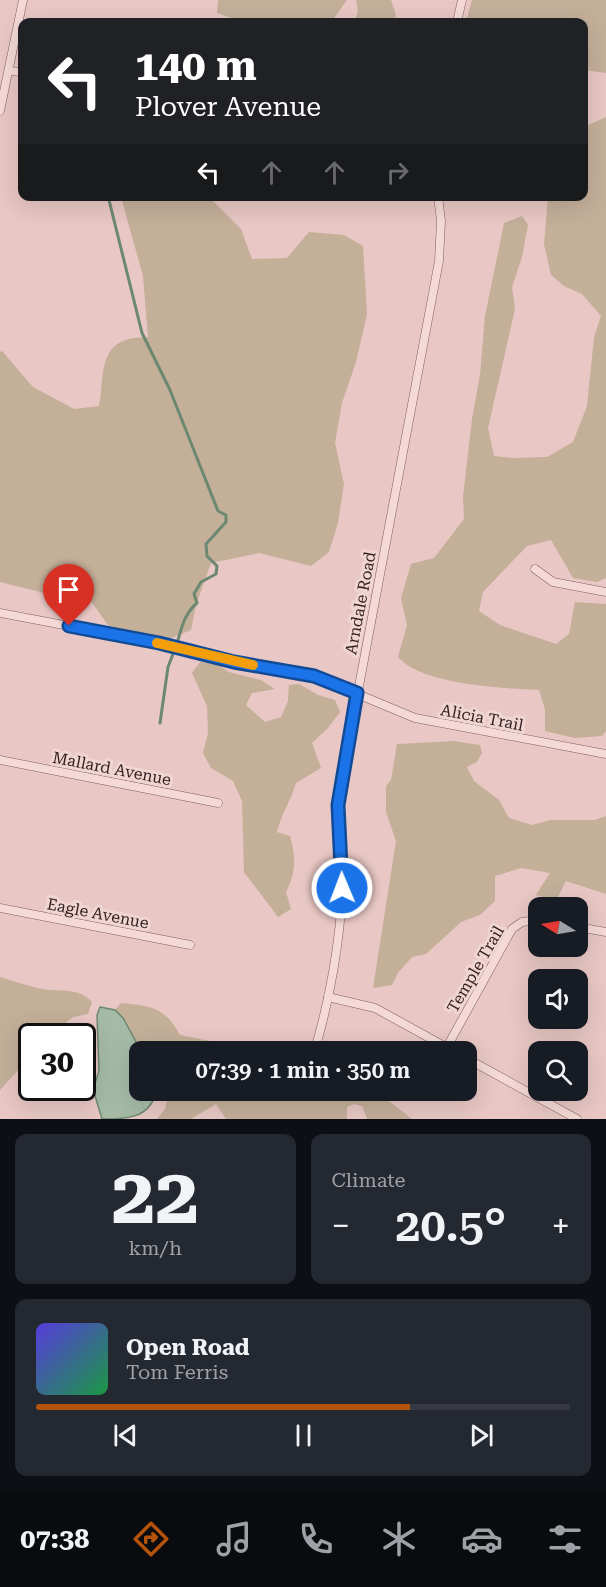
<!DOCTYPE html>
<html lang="en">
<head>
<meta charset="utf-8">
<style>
  body { margin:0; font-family:"Roboto Serif",serif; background:#242831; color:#f1f3f6; height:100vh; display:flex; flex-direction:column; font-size:22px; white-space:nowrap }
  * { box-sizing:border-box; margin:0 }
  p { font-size:20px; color:#9ea1a6 }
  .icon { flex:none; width:33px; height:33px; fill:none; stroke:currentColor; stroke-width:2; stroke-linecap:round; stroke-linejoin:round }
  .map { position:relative; height:1119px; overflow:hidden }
  .sheet { display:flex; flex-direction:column; gap:15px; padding:15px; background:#0d0f14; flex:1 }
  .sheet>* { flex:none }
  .top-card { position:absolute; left:18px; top:18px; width:570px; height:183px; border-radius:12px; box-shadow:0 6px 24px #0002; background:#202124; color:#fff; overflow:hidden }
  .needle { width:39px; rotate:281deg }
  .tools { position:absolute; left:528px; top:897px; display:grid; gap:12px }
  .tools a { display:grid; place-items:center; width:60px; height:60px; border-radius:12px; background:#171b24; box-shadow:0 6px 24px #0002; font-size:30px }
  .speed { position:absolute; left:18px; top:1023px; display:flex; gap:12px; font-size:30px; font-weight:700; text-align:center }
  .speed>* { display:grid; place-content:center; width:78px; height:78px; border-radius:50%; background:#171b24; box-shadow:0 6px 24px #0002; line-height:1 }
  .speed .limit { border:3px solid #111; border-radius:9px; background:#fff; color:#111 }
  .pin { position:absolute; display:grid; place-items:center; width:51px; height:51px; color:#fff; margin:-62px -26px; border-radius:50% 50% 50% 0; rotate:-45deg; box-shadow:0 0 6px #0007 }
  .pin .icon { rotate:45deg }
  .me { position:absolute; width:66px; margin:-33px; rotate:359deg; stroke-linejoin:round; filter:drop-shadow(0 0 4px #0008) }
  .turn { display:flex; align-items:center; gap:21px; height:126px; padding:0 18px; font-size:27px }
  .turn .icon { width:78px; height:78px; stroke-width:2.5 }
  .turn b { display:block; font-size:42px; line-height:51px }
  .lanes { display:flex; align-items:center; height:57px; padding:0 18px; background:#0003; justify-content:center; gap:30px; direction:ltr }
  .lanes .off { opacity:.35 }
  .big { font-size:45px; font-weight:600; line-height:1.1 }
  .sheet .tile { flex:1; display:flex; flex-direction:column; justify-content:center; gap:9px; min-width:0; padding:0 21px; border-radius:12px; background:#242831 }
  .sheet .dial { align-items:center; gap:0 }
  .dial b { font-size:78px; line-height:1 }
  .song { display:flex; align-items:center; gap:18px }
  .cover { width:72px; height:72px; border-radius:9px; background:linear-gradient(135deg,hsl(250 70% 55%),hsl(140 70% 35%)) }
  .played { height:6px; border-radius:3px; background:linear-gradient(90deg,#b45309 70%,#363941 70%) }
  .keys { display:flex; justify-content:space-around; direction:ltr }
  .heat { display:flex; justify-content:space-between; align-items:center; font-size:33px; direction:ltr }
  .sheet .tiles { flex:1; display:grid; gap:15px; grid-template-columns:1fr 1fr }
  .tile:last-child { grid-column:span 2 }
  .trip { position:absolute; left:129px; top:1041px; width:348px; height:60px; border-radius:12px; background:#171b24; box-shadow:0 6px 24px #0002; font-weight:600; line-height:60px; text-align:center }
  .menu { display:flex; height:96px; justify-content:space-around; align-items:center; background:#090b0e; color:#9ea1a6 }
  .menu .icon { width:42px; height:42px }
  .menu .selected { color:#b45309 }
  .menu b { font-size:27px; color:#f1f3f6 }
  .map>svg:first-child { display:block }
</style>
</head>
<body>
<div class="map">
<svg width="606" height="1119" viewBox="0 0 606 1119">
  <rect width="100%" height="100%" fill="#e8c7c4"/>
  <g fill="#c4af99">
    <path d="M218,0H347L331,22H308L306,19L299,22H242L217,13Z"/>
    <path d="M356,0H391L396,15L394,22H355L358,11Z"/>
    <path d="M472,0H606V73L584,70V22H466Z"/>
    <path d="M606,117V578L597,582L573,578L551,540L527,546L483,592L479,611L500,625L556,644L569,634L575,602L606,604V731L602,736L575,738L545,731V709L539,690C503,688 422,685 398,657L407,625L401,598L411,564L434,558L464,519L463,497L472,419L480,375L485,316L504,223L522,216L528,225L522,257L512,287L515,309L488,428L494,456L513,458L547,457L573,442L587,406L594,337L601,316L582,294L564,286L551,275L544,244L548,197L584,196V127Z"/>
    <path d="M121,197H209L241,229L252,259L287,258L309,232L344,235L363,246L367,314L356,362L342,403L335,443L344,484L338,523L329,552L311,566L259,553L211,563L196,605L191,630L159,643L108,625L86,594H48L0,582V352L2,351L33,387L74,409L99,406C104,381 98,346 129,339C135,337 142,338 148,337L143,276Z"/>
    <path d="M200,662L217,664L229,672L261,680L275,689L252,693L246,705L265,722L281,717L288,701L289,685L299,684L318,695L335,700L340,712L328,728L312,743L321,768L296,783C291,800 281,815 277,832L290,836C296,857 296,873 286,892L291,909L278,917L244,872L242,801L233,781L211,768L203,753L208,733L207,706L192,673Z"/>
    <path d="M454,741L480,745L482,753L477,762L467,767L474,781L499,800L509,818L532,825L550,820H595L606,816V894L566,881L556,901L536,895L550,873L521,868L495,876V901L480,915L461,922L426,954L412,957L398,973L392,985L373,988L396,841L386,812V786L391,780L397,744Z"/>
    <path d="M0,977C14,981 28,986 42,989C59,992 79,987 92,1002L88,1014L73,1017L49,1036H32L31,1056L0,1090Z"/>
    <path d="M121,1003C151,1006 165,1007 180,1035L215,1042L210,1051H141L123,1018L115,1010Z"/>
    <path d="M169,1091H376L412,1119H367L362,1106L354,1104L347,1107V1119H226L216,1104L191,1119H157L165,1109Z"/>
  </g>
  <path fill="#a5bba7" stroke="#6d8871" stroke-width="1.5" d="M100,1007L115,1010L123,1018L141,1051L140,1090L156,1092C150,1119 125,1119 102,1119L93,1089L99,1071L97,1015Z"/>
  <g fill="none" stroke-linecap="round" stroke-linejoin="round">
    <g stroke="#6d8871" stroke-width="3">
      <path d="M108,196L142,333L170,390L218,511L226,515V522L206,544L207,556L217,566L216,574L201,582L194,594L197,603C185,613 182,626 178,640"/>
      <path d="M160,723L168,667L173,654"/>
    </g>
    <g stroke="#805d5f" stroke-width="9">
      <g id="minor">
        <path d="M457,22L462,0"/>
        <path d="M9,71L22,72"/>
        <path d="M0,111L23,0"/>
        <path d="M535,569L553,582L606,592"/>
        <path d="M0,613L159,643L234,662L314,676L415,718L606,754"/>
        <path d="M0,760L218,803"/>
        <path d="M0,908L190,945"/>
        <path d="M578,927L606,932"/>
        <path d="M328,997L375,1008L455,1052"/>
        <path d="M447,1047L512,929L522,922L538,920"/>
        <path d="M314,1052C329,1004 341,938 342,888C343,854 337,821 340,787L439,261L441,221L438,196"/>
        <path d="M466,1058L577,1119"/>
      </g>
    </g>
    <use href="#minor" stroke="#f4d9d6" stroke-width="8"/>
  </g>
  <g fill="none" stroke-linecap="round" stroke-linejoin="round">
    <g stroke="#114b97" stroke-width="15">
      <path id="route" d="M69,626L159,643L234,662L314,676L357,693L338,805L342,888"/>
    </g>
    <use href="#route" stroke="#1a73e8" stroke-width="10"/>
    <path stroke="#f59e0b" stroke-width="10" d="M157,643L253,665"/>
  </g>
  <g text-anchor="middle" stroke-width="6" stroke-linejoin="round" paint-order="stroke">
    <g font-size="16" fill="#321f21" stroke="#f0d5d2">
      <text transform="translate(360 603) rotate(-79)" y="6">Arndale Road</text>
      <text transform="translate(482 717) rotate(11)" y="6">Alicia Trail</text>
      <text transform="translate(112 768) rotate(11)" y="6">Mallard Avenue</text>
      <text transform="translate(98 913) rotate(11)" y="6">Eagle Avenue</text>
      <text transform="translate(475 969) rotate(-60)" y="6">Temple Trail</text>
    </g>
  </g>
</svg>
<div class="tools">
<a><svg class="needle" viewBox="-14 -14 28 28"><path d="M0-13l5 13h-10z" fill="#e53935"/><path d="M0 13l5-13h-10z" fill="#9ea1a6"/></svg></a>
<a><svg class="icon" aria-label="sound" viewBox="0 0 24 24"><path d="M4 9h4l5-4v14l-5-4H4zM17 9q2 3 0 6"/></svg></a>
<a><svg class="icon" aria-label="search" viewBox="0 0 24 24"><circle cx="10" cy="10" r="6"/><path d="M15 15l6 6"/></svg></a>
</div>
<div class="speed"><div class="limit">30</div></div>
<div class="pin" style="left:69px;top:626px;background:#d93025"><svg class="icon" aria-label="arrive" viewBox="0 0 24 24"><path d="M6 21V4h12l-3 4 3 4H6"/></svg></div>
<svg class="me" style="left:342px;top:888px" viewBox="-20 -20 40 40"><circle r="17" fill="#1a73e8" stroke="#fff" stroke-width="3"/><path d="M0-11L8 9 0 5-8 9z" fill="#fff"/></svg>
<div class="trip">07:39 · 1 min · 350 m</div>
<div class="top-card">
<div class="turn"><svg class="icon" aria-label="left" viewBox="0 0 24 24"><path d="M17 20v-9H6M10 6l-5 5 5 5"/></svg><div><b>140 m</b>Plover Avenue</div></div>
<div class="lanes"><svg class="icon" aria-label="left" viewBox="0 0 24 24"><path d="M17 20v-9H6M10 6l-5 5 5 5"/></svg><svg class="icon off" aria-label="ahead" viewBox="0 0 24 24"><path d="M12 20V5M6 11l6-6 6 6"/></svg><svg class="icon off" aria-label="ahead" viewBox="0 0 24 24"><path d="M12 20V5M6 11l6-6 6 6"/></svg><svg class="icon off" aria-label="right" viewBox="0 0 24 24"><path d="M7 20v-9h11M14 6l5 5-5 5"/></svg></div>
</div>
</div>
<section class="sheet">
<div class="tiles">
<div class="tile dial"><b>22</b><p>km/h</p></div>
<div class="tile"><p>Climate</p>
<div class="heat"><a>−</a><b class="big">20.5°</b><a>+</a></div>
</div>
<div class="tile">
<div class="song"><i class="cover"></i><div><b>Open Road</b><p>Tom Ferris</p></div></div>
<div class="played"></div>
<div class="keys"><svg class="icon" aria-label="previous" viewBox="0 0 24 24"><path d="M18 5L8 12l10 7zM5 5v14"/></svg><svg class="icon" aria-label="pause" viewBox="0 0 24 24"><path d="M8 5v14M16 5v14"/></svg><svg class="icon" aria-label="next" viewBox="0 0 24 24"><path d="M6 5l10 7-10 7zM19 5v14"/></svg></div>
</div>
</div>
</section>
<nav class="menu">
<b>07:38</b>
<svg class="icon selected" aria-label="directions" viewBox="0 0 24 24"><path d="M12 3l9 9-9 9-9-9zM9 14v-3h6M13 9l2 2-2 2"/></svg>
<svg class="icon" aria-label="music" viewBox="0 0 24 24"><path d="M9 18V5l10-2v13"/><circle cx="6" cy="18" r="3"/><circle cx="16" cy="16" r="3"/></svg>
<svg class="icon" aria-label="phone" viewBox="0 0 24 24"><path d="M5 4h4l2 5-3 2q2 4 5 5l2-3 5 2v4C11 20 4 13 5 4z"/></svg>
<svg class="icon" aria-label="climate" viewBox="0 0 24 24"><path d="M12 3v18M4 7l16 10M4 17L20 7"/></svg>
<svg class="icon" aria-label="car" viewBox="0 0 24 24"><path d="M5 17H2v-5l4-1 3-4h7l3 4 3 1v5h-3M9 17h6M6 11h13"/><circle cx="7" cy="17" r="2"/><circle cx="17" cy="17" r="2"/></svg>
<svg class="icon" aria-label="filters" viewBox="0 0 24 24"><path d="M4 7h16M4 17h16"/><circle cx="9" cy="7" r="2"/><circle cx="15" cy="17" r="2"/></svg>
</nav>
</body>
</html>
